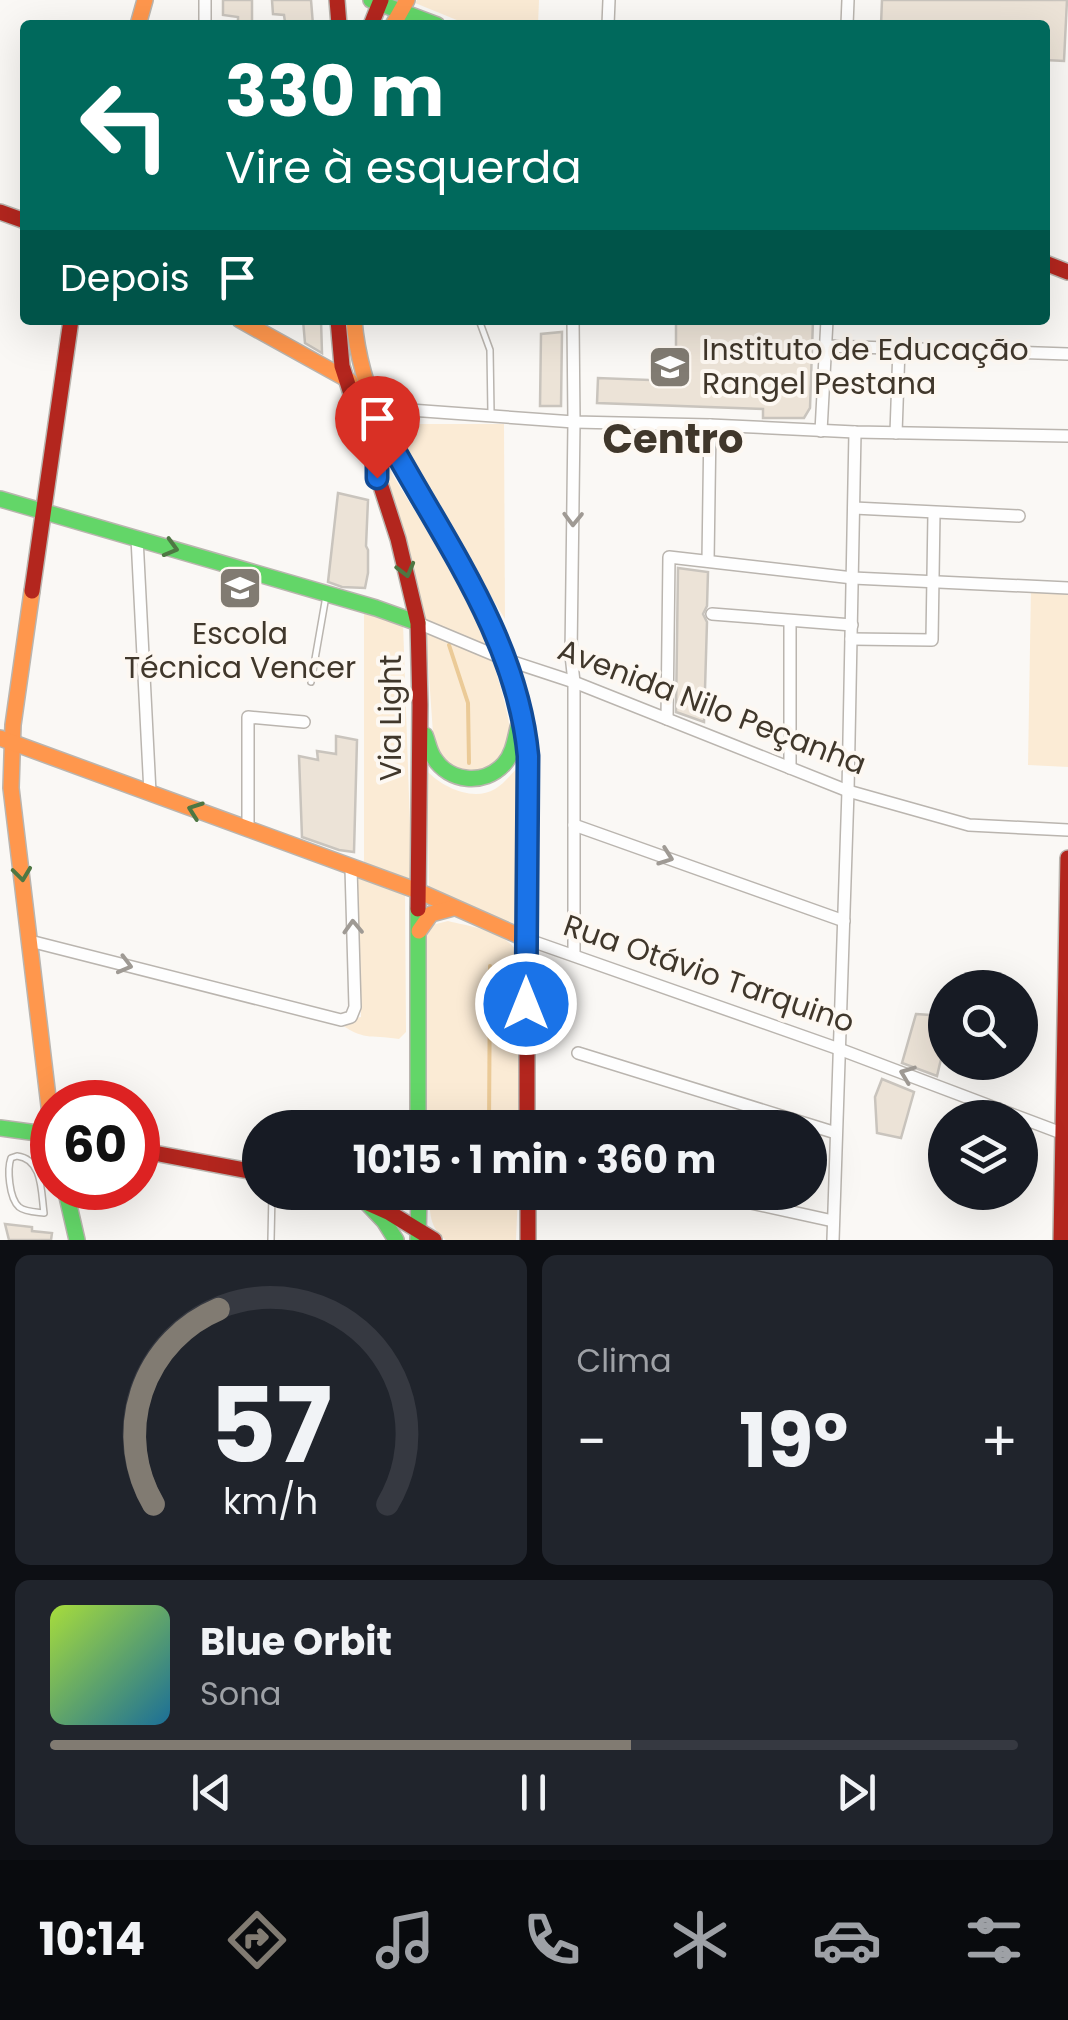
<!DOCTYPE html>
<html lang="pt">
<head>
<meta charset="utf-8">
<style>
  body { margin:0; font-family:Poppins,sans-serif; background:#20242c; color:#f1f3f6; height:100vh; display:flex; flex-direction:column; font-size:38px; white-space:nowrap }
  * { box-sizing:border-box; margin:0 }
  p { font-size:32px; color:#9ea1a6 }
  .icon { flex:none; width:55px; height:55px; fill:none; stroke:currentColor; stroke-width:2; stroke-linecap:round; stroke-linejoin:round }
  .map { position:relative; height:1240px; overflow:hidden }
  .drawer { display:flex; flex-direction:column; gap:15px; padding:15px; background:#0d0f14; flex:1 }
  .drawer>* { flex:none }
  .guide { position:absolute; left:20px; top:20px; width:1030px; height:305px; border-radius:10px; box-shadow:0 10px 40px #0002; background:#00695c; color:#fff; overflow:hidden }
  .fabs { position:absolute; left:928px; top:970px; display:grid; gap:20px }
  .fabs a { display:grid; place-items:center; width:110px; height:110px; border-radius:50%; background:#171b24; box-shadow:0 10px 40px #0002; font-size:50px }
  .speed { position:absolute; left:30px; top:1080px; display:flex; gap:20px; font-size:50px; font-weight:700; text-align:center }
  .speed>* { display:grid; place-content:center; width:130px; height:130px; border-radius:50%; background:#171b24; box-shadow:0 10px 40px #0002; line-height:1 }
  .speed .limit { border:15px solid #d22; background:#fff; color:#111 }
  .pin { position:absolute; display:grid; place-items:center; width:85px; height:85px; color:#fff; margin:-102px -42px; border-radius:50% 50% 50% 0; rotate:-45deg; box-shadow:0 0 10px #0007 }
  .pin .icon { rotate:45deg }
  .me { position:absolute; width:110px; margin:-55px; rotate:0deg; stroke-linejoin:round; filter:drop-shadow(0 0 8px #0008) }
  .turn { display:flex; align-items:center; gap:35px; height:210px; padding:0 40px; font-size:45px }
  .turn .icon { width:130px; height:130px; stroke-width:2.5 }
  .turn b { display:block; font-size:70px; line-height:85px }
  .then { display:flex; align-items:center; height:95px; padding:0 40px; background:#0003; gap:20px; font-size:38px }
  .big { font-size:75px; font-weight:700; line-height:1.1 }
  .drawer .card { flex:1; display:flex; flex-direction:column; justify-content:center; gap:15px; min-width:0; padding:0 35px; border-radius:15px; background:#20242c }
  .drawer .dial { align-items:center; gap:0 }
  .dial svg { height:260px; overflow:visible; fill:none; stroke:#363941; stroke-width:7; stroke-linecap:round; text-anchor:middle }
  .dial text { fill:#f1f3f6; stroke:none }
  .song { display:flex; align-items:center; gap:30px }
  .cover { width:120px; height:120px; border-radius:15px; background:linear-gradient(135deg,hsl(80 70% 55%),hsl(200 70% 35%)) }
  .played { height:10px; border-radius:5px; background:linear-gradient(90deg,#817b72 60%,#363941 60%) }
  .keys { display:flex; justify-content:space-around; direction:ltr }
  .heat { display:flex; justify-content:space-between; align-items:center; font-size:55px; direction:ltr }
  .drawer .tiles { flex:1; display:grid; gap:15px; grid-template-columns:1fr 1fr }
  .card:last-child { grid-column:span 2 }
  .trip { position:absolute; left:242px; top:1110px; width:585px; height:100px; border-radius:50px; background:#171b24; box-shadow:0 10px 40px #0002; font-weight:700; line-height:100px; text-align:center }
  .dock { display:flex; height:160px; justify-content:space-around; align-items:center; background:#090b0e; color:#9ea1a6 }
  .dock .icon { width:70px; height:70px }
  .dock .selected { color:#817b72 }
  .dock b { font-size:45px; color:#f1f3f6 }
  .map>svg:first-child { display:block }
</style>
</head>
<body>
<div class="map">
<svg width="1068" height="1240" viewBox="0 0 1068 1240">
  <rect width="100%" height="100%" fill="#faf8f5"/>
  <g fill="#fbebd5">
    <path d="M417,0H539L538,25H469L415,3Z"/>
    <path d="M419,424H504L505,619L408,463C402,445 403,435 419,424Z"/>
    <path d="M386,464C432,540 485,616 505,704C507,715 512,730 509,742C506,758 491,766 478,774L451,769L434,748L425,618L385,476Z"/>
    <path d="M1031,587L1068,589V767L1028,765Z"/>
    <path d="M364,607L403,623L412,883L364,863Z"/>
    <path d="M519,766L520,930L429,890L427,771C442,787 473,802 495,789C504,784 512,773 519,766Z"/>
    <path d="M355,873L405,889L406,1032L399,1039C368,1034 365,1042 336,1021L361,1017Z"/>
    <path d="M448,921C472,927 507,931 519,955V1127H427L423,937L432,925Z"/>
    <path d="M429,1193H518L516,1240H446C429,1228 430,1212 429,1193Z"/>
  </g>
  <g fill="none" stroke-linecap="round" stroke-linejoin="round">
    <g stroke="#ebca97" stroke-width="4">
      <path d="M449,645L468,703L469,763"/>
      <path d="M489,1128L490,966"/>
    </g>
  </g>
  <g fill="#ece3d7" stroke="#c9c4bd" stroke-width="2.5">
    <path d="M223,0H252V24L238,23V17L223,15Z"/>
    <path d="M272,0H311L313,25H295V22H285L284,15L273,14Z"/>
    <path d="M882,0H1067L1064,61L1045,60V25H881Z"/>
    <path d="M303,320H321L322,353L305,343Z"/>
    <path d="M766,320H813L810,408L804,418H763V409L597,403L598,378L676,381V322H766Z"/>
    <path d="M562,332L561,406H540L541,334Z"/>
    <path d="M338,493L368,500L366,546L368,550V573L365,588L342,587L328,582Z"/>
    <path d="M678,568L708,572L707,606L703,614L707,622L704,722L676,712Z"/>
    <path d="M336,736L357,740L354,852L339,850L302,837L299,756L318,760L317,751L336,754Z"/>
    <path d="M916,1014L945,1016V1042L937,1076L902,1063Z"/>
    <path d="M882,1079L914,1092L901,1138L877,1133L875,1097Z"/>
    <path d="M5,1224L32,1227V1231L52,1233L51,1240H9Z"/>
  </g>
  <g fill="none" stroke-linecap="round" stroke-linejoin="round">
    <g stroke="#bab5af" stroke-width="8">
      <g id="lane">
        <path d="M479,320L490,350L491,413"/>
        <path d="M311,682L326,596"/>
        <path d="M17,1156C43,1159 41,1192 44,1213C36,1212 25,1212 19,1207C9,1198 7,1169 11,1158Z"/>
        <path d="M271,1240L272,1192"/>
      </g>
    </g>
    <g stroke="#bab5af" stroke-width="14">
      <g id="street">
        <path d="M205,25V0"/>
        <path d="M608,25L609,0"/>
        <path d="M847,25L848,0"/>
        <path d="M573,320L574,422L571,655L574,682V955"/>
        <path d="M826,346L1068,354"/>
        <path d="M370,394L410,410L574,422L710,425L855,432L1068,436"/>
        <path d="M821,431L827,320"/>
        <path d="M896,433L899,348"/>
        <path d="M854,508L1019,516"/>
        <path d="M137,538L150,793"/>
        <path d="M708,561L710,425"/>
        <path d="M712,614L852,625"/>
        <path d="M790,621V768"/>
        <path d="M418,623L504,659L574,682L848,791L969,825L1068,830"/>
        <path d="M851,639L932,640L934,513"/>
        <path d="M667,719L669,557L853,578L1068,588"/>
        <path d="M574,825L844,921"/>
        <path d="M248,829V717L304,722"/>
        <path d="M526,939L839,1049L1064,1134"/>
        <path d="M30,941L341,1020L351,1017L355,1007L351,868"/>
        <path d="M578,1053L836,1133"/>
        <path d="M701,1192L833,1221"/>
        <path d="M833,1240L848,791L855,432"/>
      </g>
    </g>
    <g stroke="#bab5af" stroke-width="18">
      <g id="fast">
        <path d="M371,0L437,25"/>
        <path d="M0,499L376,608L418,623"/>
        <path d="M425,735C428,742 429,751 434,758C449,782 484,786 504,764C513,754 515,740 518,727"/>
        <path d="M418,909V1128"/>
        <path d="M0,1128L52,1135"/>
        <path d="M65,1188L77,1240"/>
        <path d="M365,1201L384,1221L396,1240"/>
        <path d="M418,1240L419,1192"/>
      </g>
    </g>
    <g stroke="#bab5af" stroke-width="18">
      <g id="slow">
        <path d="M138,25L145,0"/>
        <path d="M393,25L407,0"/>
        <path d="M240,320L350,381"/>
        <path d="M354,320C362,421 427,503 473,590C500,643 519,697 527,756V993"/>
        <path d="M32,591L13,725L11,788L52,1131"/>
        <path d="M0,738L418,891L526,939"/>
        <path d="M419,931L431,914L453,908"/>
      </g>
    </g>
    <g stroke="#bab5af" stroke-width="18">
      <g id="jam">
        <path d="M337,0L339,25"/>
        <path d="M371,25L381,0"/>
        <path d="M0,212L25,221"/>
        <path d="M1045,263L1068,272"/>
        <path d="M338,320L342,366L398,539L418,623L420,705L418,909"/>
        <path d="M32,591L71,320"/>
        <path d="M527,993V1128"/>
        <path d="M138,1150L260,1173"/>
        <path d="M343,1192L390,1213L434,1240"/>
        <path d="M528,1192V1240"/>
        <path d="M1061,1240L1068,858"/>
      </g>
    </g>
    <use href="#lane" stroke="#fefefe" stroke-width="5"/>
    <use href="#street" stroke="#fefefe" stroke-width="11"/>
    <use href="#fast" stroke="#63d668" stroke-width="15"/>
    <use href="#slow" stroke="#ff974d" stroke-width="15"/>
    <use href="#jam" stroke="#b3261e" stroke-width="15"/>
  </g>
  <defs><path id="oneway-chevron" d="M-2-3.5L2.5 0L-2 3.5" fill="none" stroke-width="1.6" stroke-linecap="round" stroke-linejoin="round" transform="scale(2.5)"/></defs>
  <g stroke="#9f9a94">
    <use href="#oneway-chevron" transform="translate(573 519) rotate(91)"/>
    <use href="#oneway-chevron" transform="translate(666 857) rotate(20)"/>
    <use href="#oneway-chevron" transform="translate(353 927) rotate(-92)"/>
    <use href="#oneway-chevron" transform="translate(125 965) rotate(15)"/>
    <use href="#oneway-chevron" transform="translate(907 1074) rotate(-159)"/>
  </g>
  <g stroke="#4e7743">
    <use href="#oneway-chevron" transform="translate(171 548) rotate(16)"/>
    <use href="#oneway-chevron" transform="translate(406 570) rotate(75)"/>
    <use href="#oneway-chevron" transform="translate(195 810) rotate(-160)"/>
    <use href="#oneway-chevron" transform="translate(22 874) rotate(83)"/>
  </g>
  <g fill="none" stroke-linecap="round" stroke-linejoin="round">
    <g stroke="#114b97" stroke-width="25">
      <path id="route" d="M377,478V453L383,429C438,533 517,635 528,756L526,1004"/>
    </g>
    <use href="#route" stroke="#1a73e8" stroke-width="18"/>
  </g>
  <defs>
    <g id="school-square" transform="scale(2.25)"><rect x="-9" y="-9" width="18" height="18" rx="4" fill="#817b72" stroke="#fdf8f2"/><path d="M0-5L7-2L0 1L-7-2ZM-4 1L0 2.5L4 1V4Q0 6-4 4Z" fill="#fff"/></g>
    <g id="university-square" transform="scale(2.25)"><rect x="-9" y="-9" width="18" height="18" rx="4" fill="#817b72" stroke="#fdf8f2"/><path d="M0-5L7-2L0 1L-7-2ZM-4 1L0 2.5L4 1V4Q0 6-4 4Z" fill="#fff"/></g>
  </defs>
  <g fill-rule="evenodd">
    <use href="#school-square" x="670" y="367"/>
    <use href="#university-square" x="240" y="588"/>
  </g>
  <g text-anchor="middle" stroke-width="8" stroke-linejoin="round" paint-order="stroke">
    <g font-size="30" fill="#40372b" stroke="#fdf8f2" text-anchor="start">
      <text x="702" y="360">Instituto de Educação<tspan x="702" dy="34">Rangel Pestana</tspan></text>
      <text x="240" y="644" text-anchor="middle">Escola<tspan x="240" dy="34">Técnica Vencer</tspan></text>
    </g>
    <g font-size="30" fill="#40372b" stroke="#fdf8f2">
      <text transform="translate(712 707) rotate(21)" y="10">Avenida Nilo Peçanha</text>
      <text transform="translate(391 718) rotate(-90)" y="10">Via Light</text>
      <text transform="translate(709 974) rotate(19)" y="10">Rua Otávio Tarquino</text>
    </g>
    <g font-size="40" font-weight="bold" fill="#40372b" stroke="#fdf8f2">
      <text x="673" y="453">Centro</text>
    </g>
  </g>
</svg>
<div class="fabs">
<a><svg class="icon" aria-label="search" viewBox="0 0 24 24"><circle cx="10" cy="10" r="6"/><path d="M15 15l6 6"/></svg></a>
<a><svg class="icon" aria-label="layers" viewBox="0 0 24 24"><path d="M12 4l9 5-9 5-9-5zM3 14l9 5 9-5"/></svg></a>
</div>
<div class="speed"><div class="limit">60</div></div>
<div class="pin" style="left:377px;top:478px;background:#d93025"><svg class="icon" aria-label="arrive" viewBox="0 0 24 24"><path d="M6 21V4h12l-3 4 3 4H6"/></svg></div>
<svg class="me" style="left:526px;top:1004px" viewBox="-20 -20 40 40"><circle r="17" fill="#1a73e8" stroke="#fff" stroke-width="3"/><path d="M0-11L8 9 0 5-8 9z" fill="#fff"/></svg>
<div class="trip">10:15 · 1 min · 360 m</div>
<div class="guide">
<div class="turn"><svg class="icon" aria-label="left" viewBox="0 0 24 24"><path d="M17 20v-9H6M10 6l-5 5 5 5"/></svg><div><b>330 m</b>Vire à esquerda</div></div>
<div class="then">Depois<svg class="icon" aria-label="arrive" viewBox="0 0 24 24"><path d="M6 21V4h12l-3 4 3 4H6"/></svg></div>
</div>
</div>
<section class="drawer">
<div class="tiles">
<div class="card dial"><svg viewBox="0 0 100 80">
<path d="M14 69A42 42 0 1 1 86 69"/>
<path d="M14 69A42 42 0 0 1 34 9" stroke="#817b72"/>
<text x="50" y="56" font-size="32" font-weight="700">57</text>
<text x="50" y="72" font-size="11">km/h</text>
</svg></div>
<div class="card"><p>Clima</p>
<div class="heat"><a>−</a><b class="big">19°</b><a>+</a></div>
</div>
<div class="card">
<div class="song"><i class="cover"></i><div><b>Blue Orbit</b><p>Sona</p></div></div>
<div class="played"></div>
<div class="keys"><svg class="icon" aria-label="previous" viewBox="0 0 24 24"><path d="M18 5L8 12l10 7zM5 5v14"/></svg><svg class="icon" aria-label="pause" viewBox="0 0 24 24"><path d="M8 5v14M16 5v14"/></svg><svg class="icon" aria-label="next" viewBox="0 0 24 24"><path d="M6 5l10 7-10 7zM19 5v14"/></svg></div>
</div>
</div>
</section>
<nav class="dock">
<b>10:14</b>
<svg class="icon selected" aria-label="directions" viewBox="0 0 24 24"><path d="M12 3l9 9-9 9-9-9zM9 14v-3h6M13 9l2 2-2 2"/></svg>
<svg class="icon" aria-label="music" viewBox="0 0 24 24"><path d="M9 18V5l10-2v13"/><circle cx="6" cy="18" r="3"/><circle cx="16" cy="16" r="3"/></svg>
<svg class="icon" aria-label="phone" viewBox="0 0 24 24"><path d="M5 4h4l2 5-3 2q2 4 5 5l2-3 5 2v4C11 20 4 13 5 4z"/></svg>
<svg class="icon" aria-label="climate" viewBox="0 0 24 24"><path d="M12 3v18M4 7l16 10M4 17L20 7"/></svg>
<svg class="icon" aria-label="car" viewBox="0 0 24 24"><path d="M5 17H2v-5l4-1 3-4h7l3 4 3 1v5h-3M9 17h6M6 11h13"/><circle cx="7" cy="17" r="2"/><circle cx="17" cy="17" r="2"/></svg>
<svg class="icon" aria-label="filters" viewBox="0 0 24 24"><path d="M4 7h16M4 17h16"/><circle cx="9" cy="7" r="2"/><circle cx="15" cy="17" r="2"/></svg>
</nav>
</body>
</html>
